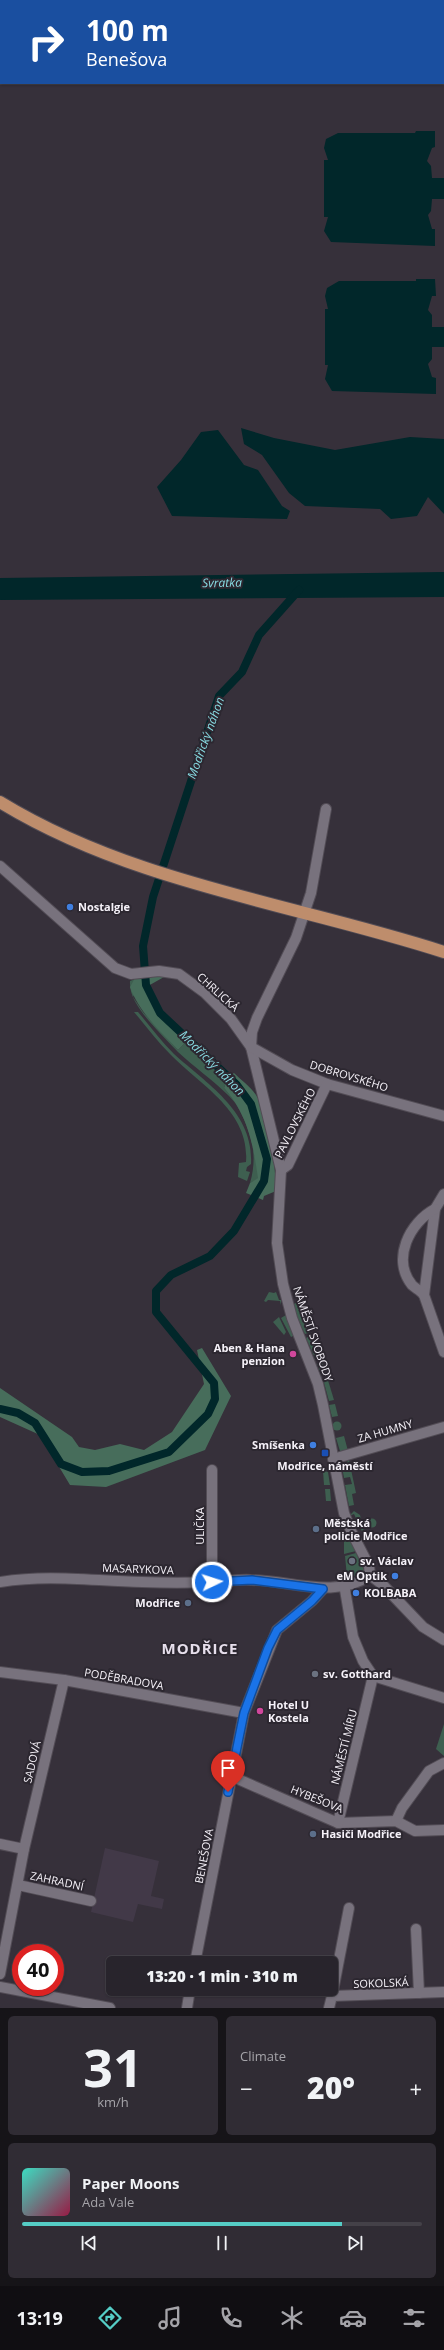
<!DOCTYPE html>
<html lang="en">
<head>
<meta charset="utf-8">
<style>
  body { margin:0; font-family:"Open Sans",sans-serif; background:#302c34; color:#f1f3f6; height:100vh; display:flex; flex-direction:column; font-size:15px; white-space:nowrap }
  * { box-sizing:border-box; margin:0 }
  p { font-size:13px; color:#a5a4a9 }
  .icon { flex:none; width:22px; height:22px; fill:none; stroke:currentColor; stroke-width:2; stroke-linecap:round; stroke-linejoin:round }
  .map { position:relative; height:2008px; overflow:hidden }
  .sheet { display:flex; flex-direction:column; gap:8px; padding:8px; background:#161418; flex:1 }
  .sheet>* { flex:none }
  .top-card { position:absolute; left:0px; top:0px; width:444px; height:84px; box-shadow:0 1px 3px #0004,0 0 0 1px #444148; background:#1a4fa0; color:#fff; overflow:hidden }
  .speed { position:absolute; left:12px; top:1944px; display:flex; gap:8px; font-size:20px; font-weight:700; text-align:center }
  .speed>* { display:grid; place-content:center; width:52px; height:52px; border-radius:50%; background:#28242c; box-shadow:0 1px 3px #0004,0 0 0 1px #444148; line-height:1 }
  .speed .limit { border:6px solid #d22; background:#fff; color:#111 }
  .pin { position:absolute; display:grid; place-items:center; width:34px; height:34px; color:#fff; margin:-41px -17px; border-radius:50% 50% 50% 0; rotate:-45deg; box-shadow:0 0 4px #0007 }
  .pin .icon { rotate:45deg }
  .me { position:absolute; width:44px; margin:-22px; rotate:86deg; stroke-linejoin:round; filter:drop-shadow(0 0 3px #0008) }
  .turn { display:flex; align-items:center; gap:14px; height:84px; padding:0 20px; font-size:18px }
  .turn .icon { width:52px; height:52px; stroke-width:2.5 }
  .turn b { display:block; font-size:28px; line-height:34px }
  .big { font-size:30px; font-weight:800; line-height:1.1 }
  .sheet .tile { flex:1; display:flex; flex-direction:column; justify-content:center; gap:6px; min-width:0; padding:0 14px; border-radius:6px; background:#302c34 }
  .sheet .dial { align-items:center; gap:0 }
  .dial b { font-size:52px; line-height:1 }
  .song { display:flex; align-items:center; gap:12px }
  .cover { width:48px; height:48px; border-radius:6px; background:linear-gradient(135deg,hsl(170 70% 55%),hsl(340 70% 35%)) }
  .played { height:4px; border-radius:2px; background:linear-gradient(90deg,#55cdc6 80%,#444148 80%) }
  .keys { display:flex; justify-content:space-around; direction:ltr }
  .heat { display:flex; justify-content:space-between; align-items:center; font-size:22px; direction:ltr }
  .sheet .tiles { flex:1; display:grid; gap:8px; grid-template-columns:1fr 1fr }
  .tile:last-child { grid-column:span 2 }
  .trip { position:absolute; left:106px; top:1956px; width:232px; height:40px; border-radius:6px; background:#28242c; box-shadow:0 1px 3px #0004,0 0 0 1px #444148; font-weight:800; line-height:40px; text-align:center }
  .menu { display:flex; height:64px; justify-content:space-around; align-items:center; background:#100e12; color:#a5a4a9 }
  .menu .icon { width:28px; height:28px }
  .menu .on { color:#55cdc6 }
  .menu b { font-size:18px; color:#f1f3f6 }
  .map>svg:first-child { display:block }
</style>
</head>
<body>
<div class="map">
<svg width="444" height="2008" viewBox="0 0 444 2008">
  <rect width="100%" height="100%" fill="#36303a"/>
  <path fill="#423948" d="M105,1848L159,1861L151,1896L164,1899L162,1909L138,1904L133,1922L91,1912Z"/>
  <g fill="#3e5f50">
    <path d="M143,976L133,997L143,1012L178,1050L187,1041L228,1078L224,1088C248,1115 253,1144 259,1178L250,1183C259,1154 251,1118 229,1096C213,1080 194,1067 178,1052C168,1042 158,1031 149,1021C139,1009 129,996 130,981Z"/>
    <path d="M134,1012H138C150,1026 161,1041 174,1054C207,1084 254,1112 251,1164L247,1167L246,1171L250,1172L247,1181L238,1177L239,1163L246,1162C250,1111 200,1085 170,1054C157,1041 146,1026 134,1012Z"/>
    <path d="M269,1292L274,1293L276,1292L279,1300H281V1305L280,1301L268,1300L266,1302L264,1301Z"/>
    <path d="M296,1303L310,1332L305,1334L292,1308V1305Z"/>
    <path d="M286,1315L292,1332L295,1335L291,1337L281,1318Z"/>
    <path d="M279,1317L286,1332L284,1335L273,1322Z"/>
    <path d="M311,1335L317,1349L316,1360L306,1338Z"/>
    <path d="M322,1362L326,1374L322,1376L317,1364Z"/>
    <path d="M327,1377L334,1400L329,1401L323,1379Z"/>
    <path d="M335,1404L338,1416L332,1417L329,1405Z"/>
    <circle cx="337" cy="1426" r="4.5"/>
    <path d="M344,1436L348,1451H340L336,1438Z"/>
    <path d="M349,1460L356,1493L352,1494L354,1505L349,1506L345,1485L352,1484L350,1477L344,1478L342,1467Z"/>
    <path d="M323,1471L328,1472L330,1485H324Z"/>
    <path d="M325,1489H330L331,1501H326Z"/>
    <path d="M354,1511L360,1515L361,1519L358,1521L362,1524L367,1542L354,1514L349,1516Z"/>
    <circle cx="372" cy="1523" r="4.5"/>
    <path d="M348,1538L356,1551L344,1554V1540Z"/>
    <path d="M356,1553L365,1572L362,1575L347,1577L345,1556Z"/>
    <path d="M444,1724V1756L436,1749Z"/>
  </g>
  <g fill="#476d5b">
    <path d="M158,973L164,977L148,986L161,1012L230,1076L234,1073C241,1080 250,1086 256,1095C269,1114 276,1168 276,1191L264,1196L263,1200L246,1193L250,1183L258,1178C253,1144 248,1115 224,1088L228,1078L187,1041L178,1050C160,1031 139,1012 130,987L135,978Z"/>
    <path d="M202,1348L231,1396L205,1450L106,1487L70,1485L40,1435L0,1417V1388L72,1437L79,1447L95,1450L120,1444L144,1450L172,1432L204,1384L197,1350Z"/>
  </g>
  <g fill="#01272a">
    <path d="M416,131H435V147L432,148L427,161L431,166L432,178H444V199H432L431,211L428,215L432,229H435V246L331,242L324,231L328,217H324V160H328L324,148L326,139L338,133H415Z"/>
    <path d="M416,279H435L436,296H432L428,310L432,315V327H444V347H432V359L428,364L432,377L436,378V394L332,391L325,379L328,365H325V309H328L325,296L327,288L339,281H416Z"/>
    <path d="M241,428L274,438L335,450L410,437L444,439V514L428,497L417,516L391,519L380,509L305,506L289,493L262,455L244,444Z"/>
    <path d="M218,430L244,465L258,470L282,506L290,511L287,519L172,516L157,487L181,460L201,432Z"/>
    <path d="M444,572V597L0,600V578Z"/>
  </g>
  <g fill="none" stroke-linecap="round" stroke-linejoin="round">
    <path stroke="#01272a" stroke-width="8" d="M0,1409L18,1413L35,1423L61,1464L82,1472L109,1471L169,1452L208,1414L215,1399L214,1383L156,1312V1291L171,1275L210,1256L234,1231L264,1181L267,1159L251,1104L237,1085L160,1013L146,985L143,946L153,897L219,696L242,672L259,635L299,590"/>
    <g stroke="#524c55" stroke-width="12">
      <g id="minor">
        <path d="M443,72H444"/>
        <path d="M0,77H1"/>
        <path d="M326,809L311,893L296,938L257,1018L252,1032L251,1047L281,1170L277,1243L283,1284L292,1318L318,1384L323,1405L344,1513L351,1531L369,1566L370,1575"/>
        <path d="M0,866L115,968L131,974L159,971L179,974L205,993L231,1019L251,1047L292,1070L327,1084L444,1116"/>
        <path d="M281,1170L288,1165L327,1084"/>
        <path d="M444,1194L435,1209L424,1295L444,1352"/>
        <path d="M424,1295C421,1291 415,1288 412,1285C391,1259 410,1222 435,1209"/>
        <path d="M333,1459L444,1427"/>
        <path d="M370,1575L383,1585L423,1627L444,1640"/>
        <path d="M0,1582C50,1574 92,1581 142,1582C165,1583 189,1583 212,1582C225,1582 238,1579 251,1580C290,1580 335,1600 370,1575"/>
        <path d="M212,1582V1470"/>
        <path d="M344,1584L353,1637L363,1661L373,1676L444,1698"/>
        <path d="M0,1672L64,1680L244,1713"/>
        <path d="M231,1776L338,1823L396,1821L415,1831L444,1830"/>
        <path d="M396,1821L402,1808L429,1771L444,1763"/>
        <path d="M338,1823L373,1676"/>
        <path d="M0,1844L24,1849"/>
        <path d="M18,1885L91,1901"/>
        <path d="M416,1929L419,1993"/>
        <path d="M195,1963L244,1713L277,1630L312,1601L323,1589"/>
        <path d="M0,1974L24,1849L64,1680"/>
        <path d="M0,1987L110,2008"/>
        <path d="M332,1996L349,1908"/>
        <path d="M187,2008L190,1989"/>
        <path d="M329,2008L332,1996L444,1992"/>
      </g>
    </g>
    <g stroke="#524c55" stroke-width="14">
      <path id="major" d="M0,802C134,884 296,904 444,952"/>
    </g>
    <use href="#minor" stroke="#78727d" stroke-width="10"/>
    <use href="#major" stroke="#be8d6c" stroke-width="12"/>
  </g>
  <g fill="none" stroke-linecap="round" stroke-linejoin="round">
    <g stroke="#114b97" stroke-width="10">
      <path id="route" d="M212,1582L252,1580L323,1589L312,1601L277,1630L268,1648L244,1713L228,1792"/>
    </g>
    <use href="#route" stroke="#1a73e8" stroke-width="7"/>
  </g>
  <g fill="#3f7fe0" stroke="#2c2730" stroke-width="1.5">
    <circle cx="70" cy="907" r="4"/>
    <circle cx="313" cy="1445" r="4"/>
    <circle cx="395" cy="1576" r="4"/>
    <circle cx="356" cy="1593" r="4"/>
  </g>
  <g fill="#d1479c" stroke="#2c2730" stroke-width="1.5">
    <circle cx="293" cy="1354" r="4"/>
    <circle cx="260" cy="1711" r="4"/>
  </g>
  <rect fill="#1a4fb4" stroke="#2c2730" stroke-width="1.5" x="321" y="1449" width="8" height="8" rx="2"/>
  <g fill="#5c6f8a" stroke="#2c2730" stroke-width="1.5">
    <circle cx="316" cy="1529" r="4"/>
    <circle cx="188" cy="1603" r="4"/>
    <circle cx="313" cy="1834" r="4"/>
  </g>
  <g fill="#6b7280" stroke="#2c2730" stroke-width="1.5">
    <circle cx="352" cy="1561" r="4"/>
    <circle cx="315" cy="1674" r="4"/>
  </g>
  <g text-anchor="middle" stroke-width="4" stroke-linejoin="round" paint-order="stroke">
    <g font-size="11" font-weight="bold" fill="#f5f1f8" stroke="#2c2730" text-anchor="start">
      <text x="78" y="911">Nostalgie</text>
      <text x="285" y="1352" text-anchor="end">Aben &amp; Hana<tspan x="285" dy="13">penzion</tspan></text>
      <text x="305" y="1449" text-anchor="end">Smíšenka</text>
      <text x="325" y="1470" text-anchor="middle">Modřice, náměstí</text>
      <text x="324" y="1527">Městská<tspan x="324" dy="13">policie Modřice</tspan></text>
      <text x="360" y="1565">sv. Václav</text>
      <text x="387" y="1580" text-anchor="end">eM Optik</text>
      <text x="364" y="1597">KOLBABA</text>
      <text x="180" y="1607" text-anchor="end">Modřice</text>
      <text x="323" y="1678">sv. Gotthard</text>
      <text x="268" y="1709">Hotel U<tspan x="268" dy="13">Kostela</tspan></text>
      <text x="321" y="1838">Hasiči Modřice</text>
    </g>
    <g font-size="11" fill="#f5f1f8" stroke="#2c2730">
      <text transform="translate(218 992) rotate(42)" y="4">CHRLICKÁ</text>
      <text transform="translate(349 1076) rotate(17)" y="4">DOBROVSKÉHO</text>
      <text transform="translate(295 1123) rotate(-63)" y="4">PAVLOVSKÉHO</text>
      <text transform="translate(313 1334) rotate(71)" y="4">NÁMĚSTÍ SVOBODY</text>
      <text transform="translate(385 1431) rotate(-16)" y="4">ZA HUMNY</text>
      <text transform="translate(200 1526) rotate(-90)" y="4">ULIČKA</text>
      <text transform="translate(138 1569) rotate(2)" y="4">MASARYKOVA</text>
      <text transform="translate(124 1679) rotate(10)" y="4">PODĚBRADOVA</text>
      <text transform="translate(344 1747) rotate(-76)" y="4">NÁMĚSTÍ MÍRU</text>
      <text transform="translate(32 1762) rotate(-77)" y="4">SADOVÁ</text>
      <text transform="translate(317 1799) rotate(22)" y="4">HYBEŠOVA</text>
      <text transform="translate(204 1856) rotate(-79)" y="4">BENEŠOVA</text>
      <text transform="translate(57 1881) rotate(12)" y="4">ZAHRADNÍ</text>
      <text transform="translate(381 1983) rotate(-2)" y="4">SOKOLSKÁ</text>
    </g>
    <g font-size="12" font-style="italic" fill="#88dce3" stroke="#2c2730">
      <text transform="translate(222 583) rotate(-1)" y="4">Svratka</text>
      <text transform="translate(206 738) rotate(-70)" y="4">Modřický náhon</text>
      <text transform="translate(212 1063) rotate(45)" y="4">Modřický náhon</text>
    </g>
    <g font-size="15" font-weight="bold" letter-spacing="1" fill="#e6deeb" stroke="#2c2730">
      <text x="200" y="1654">MODŘICE</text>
    </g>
  </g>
</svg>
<div class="speed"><div class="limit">40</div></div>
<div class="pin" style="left:228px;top:1792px;background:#d93025"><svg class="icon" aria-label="arrive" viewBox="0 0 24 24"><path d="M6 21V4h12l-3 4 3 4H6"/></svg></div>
<svg class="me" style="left:212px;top:1582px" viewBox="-20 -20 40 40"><circle r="17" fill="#1a73e8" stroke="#fff" stroke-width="3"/><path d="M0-11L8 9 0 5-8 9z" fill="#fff"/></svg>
<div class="trip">13:20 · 1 min · 310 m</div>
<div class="top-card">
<div class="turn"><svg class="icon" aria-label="right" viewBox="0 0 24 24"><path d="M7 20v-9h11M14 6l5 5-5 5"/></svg><div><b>100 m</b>Benešova</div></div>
</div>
</div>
<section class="sheet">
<div class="tiles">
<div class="tile dial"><b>31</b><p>km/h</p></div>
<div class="tile"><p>Climate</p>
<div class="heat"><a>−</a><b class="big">20°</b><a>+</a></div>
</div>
<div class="tile">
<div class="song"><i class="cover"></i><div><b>Paper Moons</b><p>Ada Vale</p></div></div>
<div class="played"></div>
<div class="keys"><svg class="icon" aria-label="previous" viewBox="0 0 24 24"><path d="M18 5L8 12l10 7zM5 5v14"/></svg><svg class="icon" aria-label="pause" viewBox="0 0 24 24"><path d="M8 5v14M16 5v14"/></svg><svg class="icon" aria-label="next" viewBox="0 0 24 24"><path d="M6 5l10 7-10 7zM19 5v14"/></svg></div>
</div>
</div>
</section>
<nav class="menu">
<b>13:19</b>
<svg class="icon on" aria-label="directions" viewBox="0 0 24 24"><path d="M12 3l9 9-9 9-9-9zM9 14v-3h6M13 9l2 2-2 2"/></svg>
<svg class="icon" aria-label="music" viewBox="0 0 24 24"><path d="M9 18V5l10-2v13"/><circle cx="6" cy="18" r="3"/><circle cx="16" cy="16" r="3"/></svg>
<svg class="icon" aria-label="phone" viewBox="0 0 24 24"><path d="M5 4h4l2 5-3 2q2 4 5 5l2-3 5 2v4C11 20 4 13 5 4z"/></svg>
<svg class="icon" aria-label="climate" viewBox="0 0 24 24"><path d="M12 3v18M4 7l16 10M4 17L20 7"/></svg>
<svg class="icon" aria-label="car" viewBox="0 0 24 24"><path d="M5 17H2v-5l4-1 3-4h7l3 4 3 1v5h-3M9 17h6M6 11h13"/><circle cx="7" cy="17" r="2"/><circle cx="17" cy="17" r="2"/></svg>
<svg class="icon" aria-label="filters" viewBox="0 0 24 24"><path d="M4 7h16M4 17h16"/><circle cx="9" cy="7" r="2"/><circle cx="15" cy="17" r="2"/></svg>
</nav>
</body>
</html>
